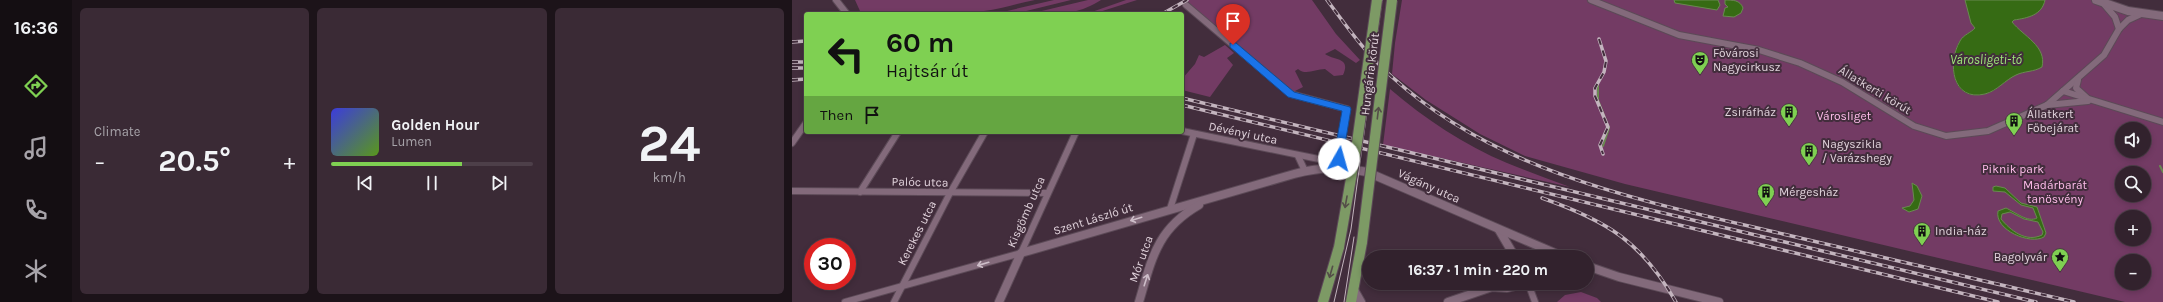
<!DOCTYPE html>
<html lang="en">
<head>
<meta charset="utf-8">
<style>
  body { margin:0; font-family:Karla,sans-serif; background:#3a2a35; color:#f1f3f6; height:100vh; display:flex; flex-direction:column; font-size:15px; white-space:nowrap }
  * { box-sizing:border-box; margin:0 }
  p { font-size:13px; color:#a8a4aa }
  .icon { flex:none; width:22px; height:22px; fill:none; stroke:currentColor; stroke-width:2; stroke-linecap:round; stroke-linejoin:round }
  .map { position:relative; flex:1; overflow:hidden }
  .drawer { display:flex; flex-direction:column; gap:8px; padding:8px; background:#1c1319; width:720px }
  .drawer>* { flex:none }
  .hud { position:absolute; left:12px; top:12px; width:380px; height:122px; border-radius:4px; box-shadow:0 2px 6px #0003,0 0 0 1px #4d3f49; background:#7fd052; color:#111; overflow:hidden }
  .tools { position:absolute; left:1323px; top:122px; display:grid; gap:8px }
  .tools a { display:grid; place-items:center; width:36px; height:36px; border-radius:50%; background:#32222d; box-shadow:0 2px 6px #0003,0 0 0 1px #4d3f49; font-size:20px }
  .speed { position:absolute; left:12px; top:238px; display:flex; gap:8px; font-size:20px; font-weight:700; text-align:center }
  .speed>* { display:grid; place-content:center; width:52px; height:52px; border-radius:50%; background:#32222d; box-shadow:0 2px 6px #0003,0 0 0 1px #4d3f49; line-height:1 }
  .speed .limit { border:6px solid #d22; background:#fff; color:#111 }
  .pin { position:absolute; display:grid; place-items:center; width:34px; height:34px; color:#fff; margin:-41px -17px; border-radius:50% 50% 50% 0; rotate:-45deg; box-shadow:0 0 4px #0007 }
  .pin .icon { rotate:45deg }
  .me { position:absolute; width:44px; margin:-22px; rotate:7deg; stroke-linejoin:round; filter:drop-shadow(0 0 3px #0008) }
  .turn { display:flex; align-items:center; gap:14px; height:84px; padding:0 16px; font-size:18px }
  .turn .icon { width:52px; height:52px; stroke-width:2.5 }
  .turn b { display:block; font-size:28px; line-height:34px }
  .then { display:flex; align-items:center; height:38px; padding:0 16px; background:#0003; gap:8px; font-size:15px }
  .big { font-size:30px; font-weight:700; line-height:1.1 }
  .drawer .card { flex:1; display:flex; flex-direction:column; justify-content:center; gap:6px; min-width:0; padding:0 14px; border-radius:6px; background:#3a2a35 }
  .drawer .dial { align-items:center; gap:0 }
  .dial b { font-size:52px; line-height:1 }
  .song { display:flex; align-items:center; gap:12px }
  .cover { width:48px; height:48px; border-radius:6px; background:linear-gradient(135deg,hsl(240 70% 55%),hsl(90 70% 35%)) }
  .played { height:4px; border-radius:2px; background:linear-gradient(90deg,#7fd052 65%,#4d3f49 65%) }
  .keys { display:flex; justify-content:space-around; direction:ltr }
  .heat { display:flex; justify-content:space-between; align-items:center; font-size:22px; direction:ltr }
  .drawer .tiles { flex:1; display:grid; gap:8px; grid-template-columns:repeat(3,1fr) }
  .trip { position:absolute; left:570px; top:250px; width:232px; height:40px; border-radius:20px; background:#32222d; box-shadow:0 2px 6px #0003,0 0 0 1px #4d3f49; font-weight:700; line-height:40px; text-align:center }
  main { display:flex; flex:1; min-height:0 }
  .dock { display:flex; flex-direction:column; width:72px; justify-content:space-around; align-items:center; background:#140e12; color:#a8a4aa }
  .dock .icon { width:28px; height:28px }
  .dock .current { color:#7fd052 }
  .dock b { font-size:18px; color:#f1f3f6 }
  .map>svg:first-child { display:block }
</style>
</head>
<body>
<main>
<nav class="dock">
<b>16:36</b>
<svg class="icon current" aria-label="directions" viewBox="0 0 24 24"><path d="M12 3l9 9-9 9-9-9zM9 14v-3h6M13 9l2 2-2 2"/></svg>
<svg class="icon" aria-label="music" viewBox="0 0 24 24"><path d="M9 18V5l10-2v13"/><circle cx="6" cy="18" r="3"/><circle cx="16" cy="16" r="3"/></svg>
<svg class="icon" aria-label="phone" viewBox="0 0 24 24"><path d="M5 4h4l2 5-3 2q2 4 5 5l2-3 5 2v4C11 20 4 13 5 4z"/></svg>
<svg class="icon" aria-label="climate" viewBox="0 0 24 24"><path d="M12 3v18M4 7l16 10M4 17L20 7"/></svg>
</nav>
<section class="drawer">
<div class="tiles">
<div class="card"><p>Climate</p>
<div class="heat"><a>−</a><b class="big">20.5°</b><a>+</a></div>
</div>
<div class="card">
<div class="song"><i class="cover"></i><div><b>Golden Hour</b><p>Lumen</p></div></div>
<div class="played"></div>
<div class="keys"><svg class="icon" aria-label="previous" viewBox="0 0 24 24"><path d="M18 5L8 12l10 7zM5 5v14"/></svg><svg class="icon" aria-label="pause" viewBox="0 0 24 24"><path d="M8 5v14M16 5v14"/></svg><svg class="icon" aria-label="next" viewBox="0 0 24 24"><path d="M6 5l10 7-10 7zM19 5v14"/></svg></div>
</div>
<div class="card dial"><b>24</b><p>km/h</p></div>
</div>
</section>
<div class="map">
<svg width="1371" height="302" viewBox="0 0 1371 302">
  <rect width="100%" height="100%" fill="#422d3c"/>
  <g fill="#733b64" fill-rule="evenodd">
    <path d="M63,0H243C226,3 209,9 192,11C151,18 109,14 68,11Z"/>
    <path d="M262,0H279L222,14H202Z"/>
    <path d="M296,0H309C284,16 265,14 237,14Z"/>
    <path d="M334,0H345L301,14H294Z"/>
    <path d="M397,0H520L544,34L568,60L564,63L543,49L533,54C543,61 559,57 551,75L542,76L533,69C523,69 514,76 506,69L503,71L511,87L501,92L394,2Z"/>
    <path d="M610,0H1173L1183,29C1180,32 1171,36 1167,42C1155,64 1160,103 1194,94C1205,91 1212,81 1222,76C1231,70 1242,73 1250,65C1252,45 1231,36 1220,22L1222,20C1235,16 1249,16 1253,0H1304L1371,16V302H1333L833,184L733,156L688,134L634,100L600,74L603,43ZM1330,129H1352V151H1330ZM1330,173H1352V195H1330ZM1330,217H1352V239H1330ZM1330,261H1352V283H1330Z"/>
    <path d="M433,45L442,53L435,58L441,65L418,97L390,90V79L403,64L407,55L412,57Z"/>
    <path d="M598,89C633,119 672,145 715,163C735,171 757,179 778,187L591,145Z"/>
    <path d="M789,292L805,298L809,302H765L773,295Z"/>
  </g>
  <g fill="#366b14" stroke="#698a50" fill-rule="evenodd">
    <path d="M882,0H926L928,5L925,10L883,3Z"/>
    <path d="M933,0C941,0 948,0 951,8L949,13L942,17L931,16L933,8L936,7L933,4Z"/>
    <path d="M1173,0H1253C1250,15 1236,18 1222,20L1220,22C1231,36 1255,46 1250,67C1242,72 1232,71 1224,75C1213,80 1205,91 1193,94C1160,102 1155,63 1168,41C1171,35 1180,32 1183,28L1179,23Z"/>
    <path d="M1120,183L1125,186L1130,196L1126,209L1117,212L1110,208L1118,206L1122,200Z"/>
    <path d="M1204,186L1213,188L1229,203L1245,207L1254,233L1252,237C1238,245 1202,230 1206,211L1214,208C1223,212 1236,223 1245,218L1241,208L1229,205L1213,192L1201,191V187ZM1218,212L1232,219L1246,222L1251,232L1250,235C1234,243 1218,230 1209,219L1210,214Z"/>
  </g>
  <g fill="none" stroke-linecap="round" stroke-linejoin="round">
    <g stroke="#698a50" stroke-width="2">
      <path d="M806,84V100L817,128L811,146"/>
      <path d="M1368,166L1371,172"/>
    </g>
    <g stroke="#5c4a57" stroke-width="8">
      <g id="minor">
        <path d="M44,0L55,14"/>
        <path d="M799,0L887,35L967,50L1008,63L1050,82L1122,126L1154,136L1196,131L1255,105L1312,55L1327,29L1336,20L1349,14"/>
        <path d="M1311,3L1323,17L1327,29"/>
        <path d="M394,5L499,94L555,109L546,155L549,163"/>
        <path d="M1286,80L1284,88L1295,98"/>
        <path d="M1271,91L1371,122"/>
        <path d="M1255,105L1296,101"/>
        <path d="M390,131L551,164"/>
        <path d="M0,143L14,123"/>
        <path d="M506,156L513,171"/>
        <path d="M0,191L255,193"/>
        <path d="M68,192L106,132"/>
        <path d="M378,209L402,134"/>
        <path d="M736,283L743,302"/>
        <path d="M53,302L229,253L284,132"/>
        <path d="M102,302L158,193L193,132"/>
      </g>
    </g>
    <g stroke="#5c4a57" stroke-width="10">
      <g id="tertiary">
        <path d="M1304,0L1336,11L1371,16"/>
        <path d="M707,230L723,257"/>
        <path d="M738,257L752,249"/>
        <path d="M795,266L827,277L927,302"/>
        <path d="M561,288L569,302"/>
        <path d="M207,302L229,253L502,174C527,167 549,166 575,172L772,257"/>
        <path d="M347,302C360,258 365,229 407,205"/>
        <path d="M656,302L700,287L715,288L735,283"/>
      </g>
    </g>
    <g stroke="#5c4a57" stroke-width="12">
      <g id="primary">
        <path d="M531,302L547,247"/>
        <path d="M559,302L570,242"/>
      </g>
    </g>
    <use href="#minor" stroke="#836a7b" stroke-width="6"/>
    <use href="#tertiary" stroke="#836a7b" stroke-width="8"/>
    <use href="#primary" stroke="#7d9a65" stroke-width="10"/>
    <g stroke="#c3b4be" stroke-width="1">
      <path d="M542,302L559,229L590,0"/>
      <path d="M552,302L562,237"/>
    </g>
    <g stroke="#c3b4be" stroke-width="3.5">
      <g id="rail">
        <path d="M535,0C555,27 574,54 599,76C706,174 855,202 991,234C1088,257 1185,279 1282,302"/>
        <path d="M370,14L395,0"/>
        <path d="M807,39L814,61L812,72L803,88V96L816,127L808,145L811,154"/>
        <path d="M0,42L14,41"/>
        <path d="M0,62H14"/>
        <path d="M0,68H14"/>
        <path d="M0,80L14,79"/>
        <path d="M390,98L1244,302"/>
        <path d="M390,105L1206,302"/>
        <path d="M750,198C815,221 849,241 884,302"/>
      </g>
    </g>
    <use href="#rail" stroke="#422d3c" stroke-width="2" stroke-dasharray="6" stroke-linecap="butt"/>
    <g stroke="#5c4a57" stroke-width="12" stroke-linecap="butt">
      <g id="primary-bridge">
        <path d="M570,242L600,0"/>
        <path d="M547,247L564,150L585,0"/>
      </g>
    </g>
    <use href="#primary-bridge" stroke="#7d9a65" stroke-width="10"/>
  </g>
  <defs><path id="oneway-shaft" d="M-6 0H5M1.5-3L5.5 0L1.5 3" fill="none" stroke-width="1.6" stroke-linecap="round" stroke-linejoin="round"/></defs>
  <g stroke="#544e48">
    <use href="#oneway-shaft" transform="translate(586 113) rotate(-83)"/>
    <use href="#oneway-shaft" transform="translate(554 202) rotate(100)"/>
    <use href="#oneway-shaft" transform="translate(539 272) rotate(106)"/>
  </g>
  <g stroke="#cdbdc8">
    <use href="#oneway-shaft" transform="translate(344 219) rotate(163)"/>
    <use href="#oneway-shaft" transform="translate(191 264) rotate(164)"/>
    <use href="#oneway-shaft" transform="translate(354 280) rotate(-72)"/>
  </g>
  <path fill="#1a73e8" stroke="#114b97" d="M438,43H444L502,92L558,107L559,109L550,162H544L542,155L550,111L496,97L438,47Z"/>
  <defs>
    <g id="theatre-pin" transform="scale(0.9)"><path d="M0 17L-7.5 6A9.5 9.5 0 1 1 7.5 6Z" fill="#7fd052" stroke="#422d3c"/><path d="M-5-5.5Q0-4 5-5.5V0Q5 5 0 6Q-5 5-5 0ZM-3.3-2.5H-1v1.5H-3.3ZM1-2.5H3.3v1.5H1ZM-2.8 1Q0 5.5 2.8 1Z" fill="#111"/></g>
    <g id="building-pin" transform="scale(0.9)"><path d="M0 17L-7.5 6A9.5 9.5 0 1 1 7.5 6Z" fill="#7fd052" stroke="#422d3c"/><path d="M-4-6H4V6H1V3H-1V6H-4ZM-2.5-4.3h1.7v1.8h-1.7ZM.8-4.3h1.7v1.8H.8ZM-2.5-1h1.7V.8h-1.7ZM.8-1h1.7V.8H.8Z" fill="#111"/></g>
    <g id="sight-pin" transform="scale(0.9)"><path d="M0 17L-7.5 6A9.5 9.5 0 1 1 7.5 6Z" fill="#7fd052" stroke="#422d3c"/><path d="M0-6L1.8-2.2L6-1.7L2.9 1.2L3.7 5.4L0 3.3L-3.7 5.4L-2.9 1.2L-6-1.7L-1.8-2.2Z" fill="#111"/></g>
  </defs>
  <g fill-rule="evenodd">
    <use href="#theatre-pin" x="908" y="60"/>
    <use href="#building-pin" x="997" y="112"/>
    <use href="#building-pin" x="1222" y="121"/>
    <use href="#building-pin" x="1017" y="151"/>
    <use href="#building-pin" x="974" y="192"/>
    <use href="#building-pin" x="1130" y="231"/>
    <use href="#sight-pin" x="1268" y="257"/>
  </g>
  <g text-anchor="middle" stroke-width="4" stroke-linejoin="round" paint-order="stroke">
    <g font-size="12" fill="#e0d2db" stroke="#422d3c" text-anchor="start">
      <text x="921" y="57">Fővárosi<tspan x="921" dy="14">Nagycirkusz</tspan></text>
      <text x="984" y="116" text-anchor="end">Zsiráfház</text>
      <text x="1235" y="118">Állatkert<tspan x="1235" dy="14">Főbejárat</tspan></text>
      <text x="1030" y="148">Nagyszikla<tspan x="1030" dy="14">/ Varázshegy</tspan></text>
      <text x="987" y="196">Mérgesház</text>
      <text x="1143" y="235">India-ház</text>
      <text x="1255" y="261" text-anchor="end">Bagolyvár</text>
    </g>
    <g font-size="12" fill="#e0d2db" stroke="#422d3c">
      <text transform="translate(578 74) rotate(-83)" y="4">Hungária körút</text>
      <text transform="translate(1083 90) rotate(31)" y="4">Állatkerti körút</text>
      <text transform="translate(451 133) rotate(12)" y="4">Dévényi utca</text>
      <text transform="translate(128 182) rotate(1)" y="4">Palóc utca</text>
      <text transform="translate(637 186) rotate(24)" y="4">Vágány utca</text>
      <text transform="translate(234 212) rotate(-66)" y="4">Kisgömb utca</text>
      <text transform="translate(301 219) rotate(-17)" y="4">Szent László út</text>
      <text transform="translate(125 233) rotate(-63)" y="4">Kerekes utca</text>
      <text transform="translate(349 259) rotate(-70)" y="4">Mór utca</text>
    </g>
    <g font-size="12" fill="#ffbdeb" stroke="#422d3c">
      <text x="1052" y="120">Városliget</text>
      <text x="1221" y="173">Piknik park</text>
      <text x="1263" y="189">Madárbarát<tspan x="1263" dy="14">tanösvény</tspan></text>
    </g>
    <g font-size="13" font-style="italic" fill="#9fe77b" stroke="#422d3c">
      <text x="1194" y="64">Városligeti-tó</text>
    </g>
  </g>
</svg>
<div class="tools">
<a><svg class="icon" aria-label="sound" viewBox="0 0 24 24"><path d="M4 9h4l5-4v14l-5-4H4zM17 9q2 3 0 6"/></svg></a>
<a><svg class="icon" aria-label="search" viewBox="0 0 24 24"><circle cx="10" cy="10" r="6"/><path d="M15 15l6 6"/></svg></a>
<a>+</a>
<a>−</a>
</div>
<div class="speed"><div class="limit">30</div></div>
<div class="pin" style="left:441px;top:45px;background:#d93025"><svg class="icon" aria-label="arrive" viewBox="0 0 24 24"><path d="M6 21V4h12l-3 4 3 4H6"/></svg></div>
<svg class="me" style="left:547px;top:159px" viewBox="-20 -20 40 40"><circle r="19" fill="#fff"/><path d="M0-13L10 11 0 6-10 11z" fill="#1a73e8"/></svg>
<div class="trip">16:37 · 1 min · 220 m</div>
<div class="hud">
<div class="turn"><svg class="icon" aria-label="left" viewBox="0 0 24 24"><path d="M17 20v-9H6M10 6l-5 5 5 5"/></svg><div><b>60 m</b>Hajtsár út</div></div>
<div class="then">Then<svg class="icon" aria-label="arrive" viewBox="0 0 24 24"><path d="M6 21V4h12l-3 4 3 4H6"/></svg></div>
</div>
</div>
</main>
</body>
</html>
